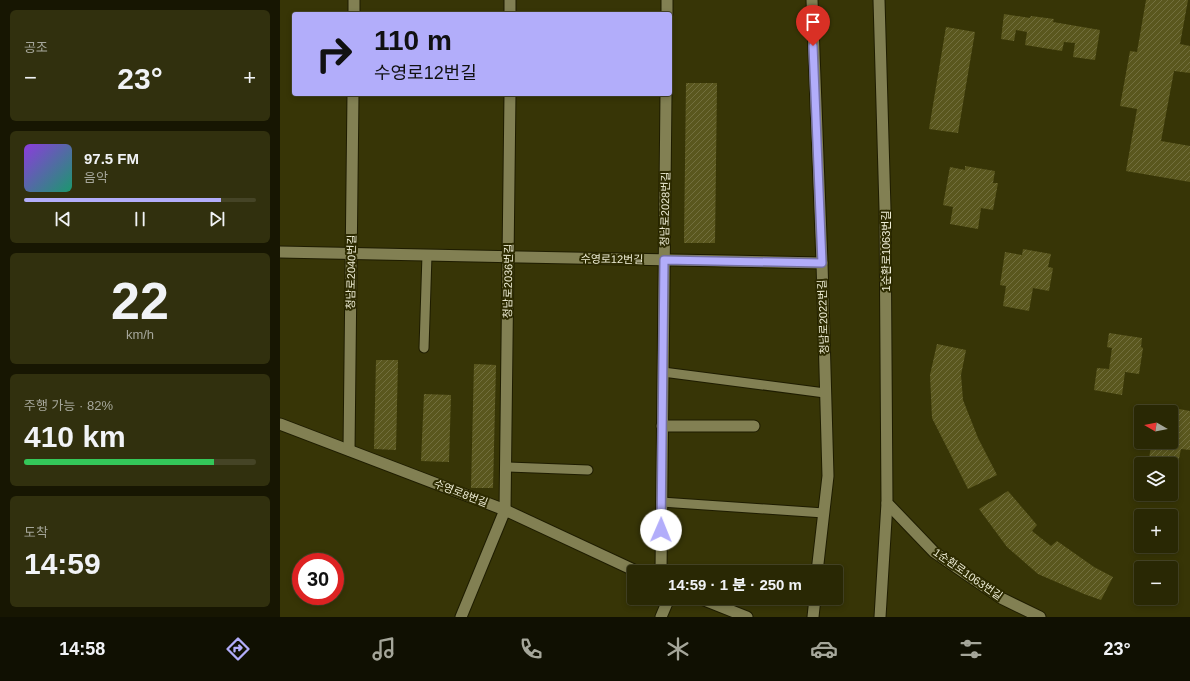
<!DOCTYPE html>
<html lang="ko">
<head>
<meta charset="utf-8">
<style>
  body { margin:0; font-family:Arial,"Noto Sans KR",sans-serif; background:#31300e; color:#f1f3f6; height:100vh; display:flex; flex-direction:column; font-size:15px; white-space:nowrap }
  * { box-sizing:border-box; margin:0 }
  p { font-size:13px; color:#a5a69a }
  .icon { flex:none; width:22px; height:22px; fill:none; stroke:currentColor; stroke-width:2; stroke-linecap:round; stroke-linejoin:round }
  .map { position:relative; flex:1; overflow:hidden }
  .sheet { display:flex; flex-direction:column; gap:10px; padding:10px; background:#171602; width:280px }
  .sheet>* { flex:none }
  .banner { position:absolute; left:12px; top:12px; width:380px; height:84px; border-radius:4px; box-shadow:0 2px 6px #0003,0 0 0 1px #454426; background:#b2adfa; color:#111; overflow:hidden }
  .needle { width:26px; rotate:279deg }
  .fabs { position:absolute; left:854px; top:405px; display:grid; gap:8px }
  .fabs a { display:grid; place-items:center; width:44px; height:44px; border-radius:4px; background:#292804; box-shadow:0 2px 6px #0003,0 0 0 1px #454426; font-size:20px }
  .speed { position:absolute; left:12px; top:553px; display:flex; gap:8px; font-size:20px; font-weight:700; text-align:center }
  .speed>* { display:grid; place-content:center; width:52px; height:52px; border-radius:50%; background:#292804; box-shadow:0 2px 6px #0003,0 0 0 1px #454426; line-height:1 }
  .speed .limit { border:6px solid #d22; background:#fff; color:#111 }
  .pin { position:absolute; display:grid; place-items:center; width:34px; height:34px; color:#fff; margin:-41px -17px; border-radius:50% 50% 50% 0; rotate:-45deg; box-shadow:0 0 4px #0007 }
  .pin .icon { rotate:45deg }
  .me { position:absolute; width:44px; margin:-22px; rotate:1deg; stroke-linejoin:round; filter:drop-shadow(0 0 3px #0008) }
  .turn { display:flex; align-items:center; gap:14px; height:84px; padding:0 16px; font-size:18px }
  .turn .icon { width:52px; height:52px; stroke-width:2.5 }
  .turn b { display:block; font-size:28px; line-height:34px }
  .big { font-size:30px; font-weight:800; line-height:1.1 }
  .sheet .card { flex:1; display:flex; flex-direction:column; justify-content:center; gap:6px; min-width:0; padding:0 14px; border-radius:6px; background:#31300e }
  .sheet .dial { align-items:center; gap:0 }
  .dial b { font-size:52px; line-height:1 }
  .song { display:flex; align-items:center; gap:12px }
  .cover { width:48px; height:48px; border-radius:6px; background:linear-gradient(135deg,hsl(270 70% 55%),hsl(160 70% 35%)) }
  .played { height:4px; border-radius:2px; background:linear-gradient(90deg,#b2adfa 85%,#454426 85%) }
  .keys { display:flex; justify-content:space-around; direction:ltr }
  .heat { display:flex; justify-content:space-between; align-items:center; font-size:22px; direction:ltr }
  .charge { height:6px; border-radius:3px; background:linear-gradient(90deg,#34c759 82%,#454426 0) }
  .trip { position:absolute; left:347px; top:565px; width:216px; height:40px; border-radius:4px; background:#292804; box-shadow:0 2px 6px #0003,0 0 0 1px #454426; font-weight:800; line-height:40px; text-align:center }
  .tabs { display:flex; height:64px; justify-content:space-around; align-items:center; background:#101002; color:#a5a69a }
  .tabs .icon { width:28px; height:28px }
  .tabs .current { color:#b2adfa }
  .tabs b { font-size:18px; color:#f1f3f6 }
  main { display:flex; flex:1; min-height:0 }
  .map>svg:first-child { display:block }
</style>
</head>
<body>
<main>
<section class="sheet">
<div class="card"><p>공조</p>
<div class="heat"><a>−</a><b class="big">23°</b><a>+</a></div>
</div>
<div class="card">
<div class="song"><i class="cover"></i><div><b>97.5 FM</b><p>음악</p></div></div>
<div class="played"></div>
<div class="keys"><svg class="icon" aria-label="previous" viewBox="0 0 24 24"><path d="M18 5L8 12l10 7zM5 5v14"/></svg><svg class="icon" aria-label="pause" viewBox="0 0 24 24"><path d="M8 5v14M16 5v14"/></svg><svg class="icon" aria-label="next" viewBox="0 0 24 24"><path d="M6 5l10 7-10 7zM19 5v14"/></svg></div>
</div>
<div class="card dial"><b>22</b><p>km/h</p></div>
<div class="card"><p>주행 가능 · 82%</p><b class="big">410 km</b><div class="charge"></div></div>
<div class="card"><p>도착</p><b class="big">14:59</b></div>
</section>
<div class="map">
<svg width="910" height="617" viewBox="0 0 910 617">
  <defs>
    <pattern id="building-hatch" width="6" height="6" patternUnits="userSpaceOnUse"><rect width="6" height="6" fill="#5a571e"/><path d="M-1 1l2-2M0 6l6-6M5 7l2-2" fill="none" stroke="#726f3e"/></pattern>
  </defs>
  <rect width="100%" height="100%" fill="#373506"/>
  <g fill="url(#building-hatch)">
    <path d="M866,0H908L900,44L910,46V73L894,71L881,141L910,146V182L846,171L857,109L840,106L850,51L857,52Z"/>
    <path d="M724,14L750,18L751,16L774,19L773,22L820,30L815,60L793,57L795,43L784,42L782,51L745,45L747,32L736,30L734,41L721,39Z"/>
    <path d="M666,27L695,32L678,133L649,129Z"/>
    <path d="M406,83H437L435,243H404Z"/>
    <path d="M685,166L715,171L713,183H718L713,210L701,208L698,229L670,224L673,207L663,205L670,167L685,170Z"/>
    <path d="M743,249L771,254L768,267L773,268L769,291L753,288L749,311L723,306L726,286L720,285L725,252L742,255Z"/>
    <path d="M829,333L862,338L861,347L863,348L859,374L845,372L842,395L814,390L817,368L829,369L832,348L827,347Z"/>
    <path d="M657,344L686,350L681,375L683,400L698,438L717,475L688,489L652,418L650,375Z"/>
    <path d="M96,360H118L116,450L94,449Z"/>
    <path d="M194,364L216,365L213,488H191Z"/>
    <path d="M144,394L171,395L169,462L141,461Z"/>
    <path d="M883,406L910,411V450L901,449L897,468L891,467V464H875L868,463L872,442H891V412H882Z"/>
    <path d="M728,491L757,525L752,531L771,546L777,541L814,567L833,577L821,600L804,594L758,574L727,547L699,509Z"/>
  </g>
  <g fill="none" stroke-linecap="round" stroke-linejoin="round">
    <g stroke="#1e1c00" stroke-width="11">
      <g id="service">
        <path d="M144,348L147,255"/>
        <path d="M383,372L545,393"/>
        <path d="M226,467L308,470"/>
        <path d="M381,502L544,513"/>
      </g>
    </g>
    <g stroke="#1e1c00" stroke-width="13">
      <g id="minor">
        <path d="M532,0L542,263L548,476L537,572"/>
        <path d="M74,14V0"/>
        <path d="M230,14V0"/>
        <path d="M387,14V0"/>
        <path d="M0,252L542,263"/>
        <path d="M0,424L225,510L358,572"/>
        <path d="M382,426H474"/>
        <path d="M69,450L73,94"/>
        <path d="M381,572L386,94"/>
        <path d="M419,598L467,617"/>
        <path d="M181,617L225,510L230,94"/>
        <path d="M381,617L389,598"/>
        <path d="M533,617L535,598"/>
      </g>
    </g>
    <g stroke="#1e1c00" stroke-width="13">
      <g id="tertiary">
        <path d="M599,0L605,209L607,503L654,552L721,598L760,617"/>
        <path d="M600,617L607,503"/>
      </g>
    </g>
    <use href="#service" stroke="#828053" stroke-width="9"/>
    <use href="#minor" stroke="#828053" stroke-width="11"/>
    <use href="#tertiary" stroke="#828053" stroke-width="11"/>
  </g>
  <g fill="none" stroke-linecap="round" stroke-linejoin="round">
    <g stroke="#7470a2" stroke-width="10">
      <path id="route" d="M381,530L384,260L542,263L533,46"/>
    </g>
    <use href="#route" stroke="#b2adfa" stroke-width="7"/>
  </g>
  <g text-anchor="middle" stroke-width="4" stroke-linejoin="round" paint-order="stroke">
    <g font-size="11" fill="#efeed6" stroke="#2d2b00">
      <text transform="translate(385 209) rotate(-89)" y="4">청남로2028번길</text>
      <text transform="translate(606 251) rotate(-90)" y="4">1순환로1063번길</text>
      <text transform="translate(332 259) rotate(1)" y="4">수영로12번길</text>
      <text transform="translate(71 272) rotate(-89)" y="4">청남로2040번길</text>
      <text transform="translate(228 281) rotate(-89)" y="4">청남로2036번길</text>
      <text transform="translate(543 317) rotate(-92)" y="4">청남로2022번길</text>
      <text transform="translate(181 493) rotate(21)" y="4">수영로8번길</text>
      <text transform="translate(688 574) rotate(35)" y="4">1순환로1063번길</text>
    </g>
  </g>
</svg>
<div class="fabs">
<a><svg class="needle" viewBox="-14 -14 28 28"><path d="M0-13l5 13h-10z" fill="#e53935"/><path d="M0 13l5-13h-10z" fill="#a5a69a"/></svg></a>
<a><svg class="icon" aria-label="layers" viewBox="0 0 24 24"><path d="M12 4l9 5-9 5-9-5zM3 14l9 5 9-5"/></svg></a>
<a>+</a>
<a>−</a>
</div>
<div class="speed"><div class="limit">30</div></div>
<div class="pin" style="left:533px;top:46px;background:#d93025"><svg class="icon" aria-label="arrive" viewBox="0 0 24 24"><path d="M6 21V4h12l-3 4 3 4H6"/></svg></div>
<svg class="me" style="left:381px;top:530px" viewBox="-20 -20 40 40"><circle r="19" fill="#fff"/><path d="M0-13L10 11 0 6-10 11z" fill="#b2adfa"/></svg>
<div class="trip">14:59 · 1 분 · 250 m</div>
<div class="banner">
<div class="turn"><svg class="icon" aria-label="right" viewBox="0 0 24 24"><path d="M7 20v-9h11M14 6l5 5-5 5"/></svg><div><b>110 m</b>수영로12번길</div></div>
</div>
</div>
</main>
<nav class="tabs">
<b>14:58</b>
<svg class="icon current" aria-label="directions" viewBox="0 0 24 24"><path d="M12 3l9 9-9 9-9-9zM9 14v-3h6M13 9l2 2-2 2"/></svg>
<svg class="icon" aria-label="music" viewBox="0 0 24 24"><path d="M9 18V5l10-2v13"/><circle cx="6" cy="18" r="3"/><circle cx="16" cy="16" r="3"/></svg>
<svg class="icon" aria-label="phone" viewBox="0 0 24 24"><path d="M5 4h4l2 5-3 2q2 4 5 5l2-3 5 2v4C11 20 4 13 5 4z"/></svg>
<svg class="icon" aria-label="climate" viewBox="0 0 24 24"><path d="M12 3v18M4 7l16 10M4 17L20 7"/></svg>
<svg class="icon" aria-label="car" viewBox="0 0 24 24"><path d="M5 17H2v-5l4-1 3-4h7l3 4 3 1v5h-3M9 17h6M6 11h13"/><circle cx="7" cy="17" r="2"/><circle cx="17" cy="17" r="2"/></svg>
<svg class="icon" aria-label="filters" viewBox="0 0 24 24"><path d="M4 7h16M4 17h16"/><circle cx="9" cy="7" r="2"/><circle cx="15" cy="17" r="2"/></svg>
<b>23°</b>
</nav>
</body>
</html>
